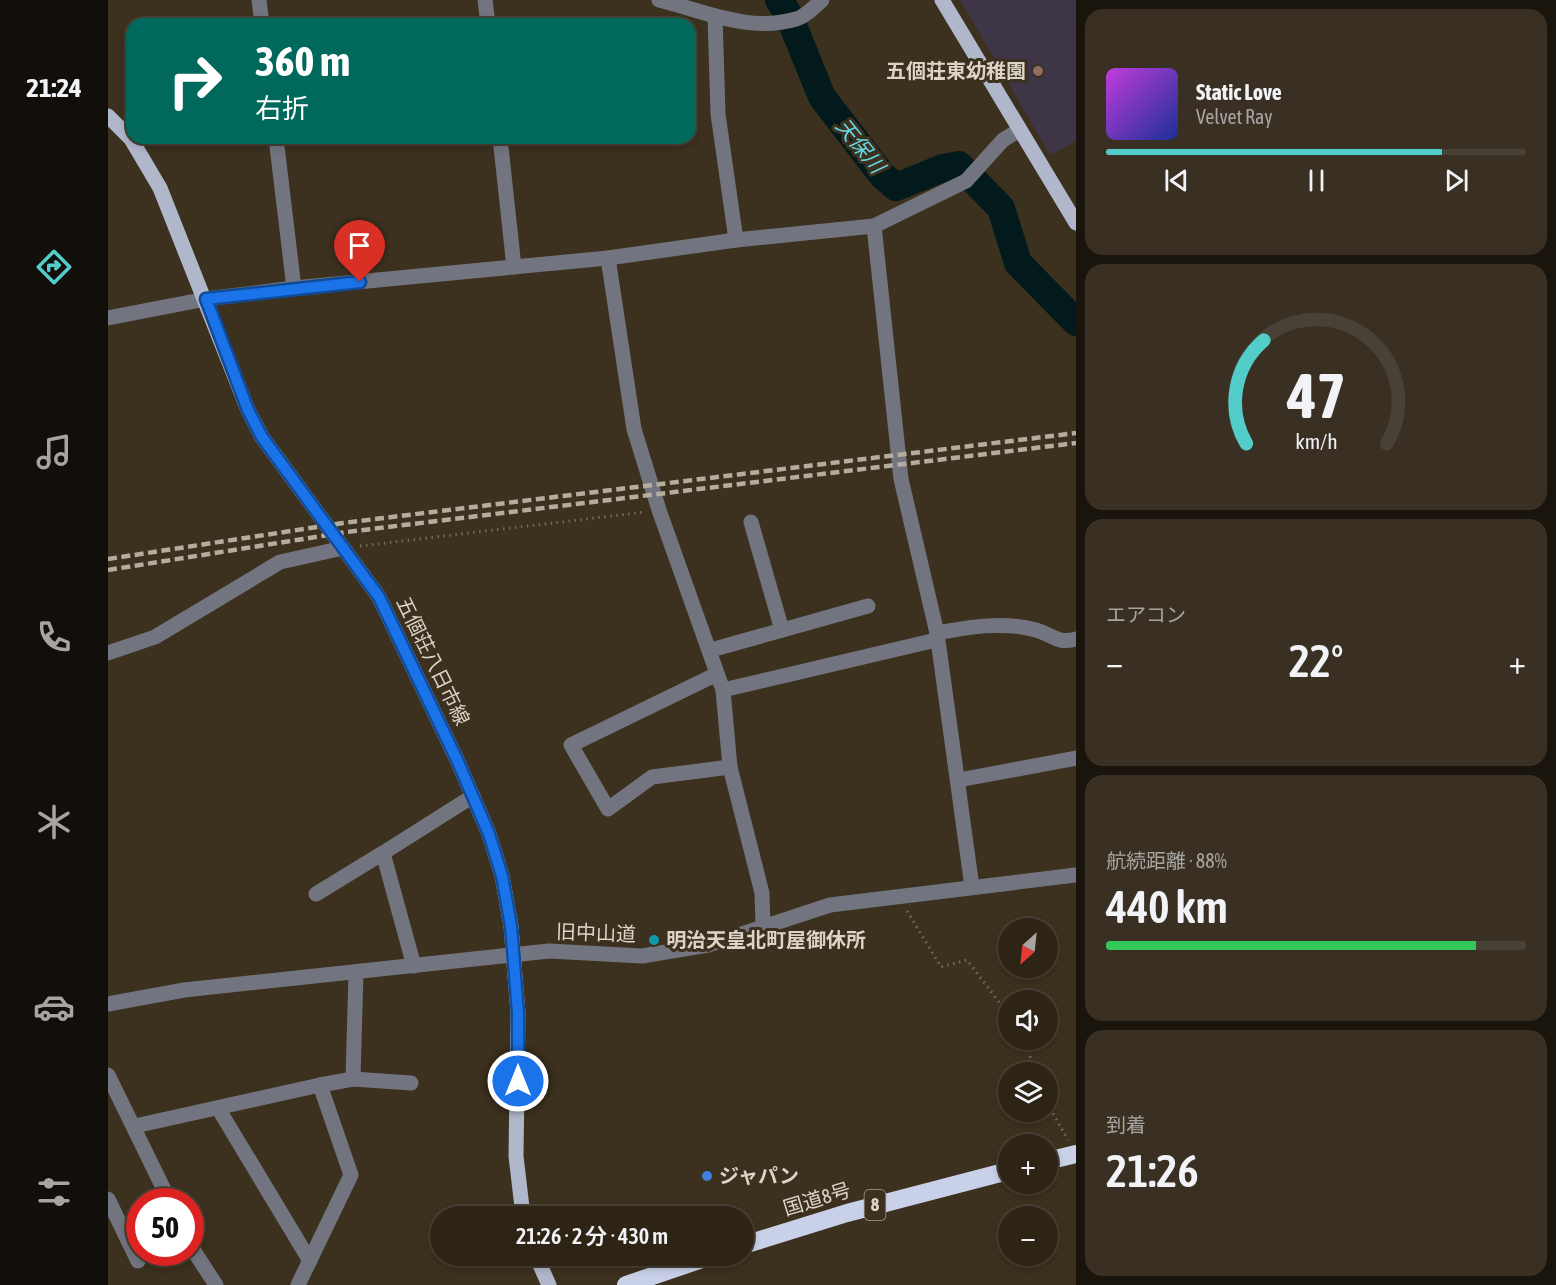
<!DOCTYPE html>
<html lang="ja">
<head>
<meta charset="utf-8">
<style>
  body { margin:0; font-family:"Asap Condensed","Noto Sans JP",sans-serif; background:#393023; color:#f1f3f6; height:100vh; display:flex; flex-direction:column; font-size:22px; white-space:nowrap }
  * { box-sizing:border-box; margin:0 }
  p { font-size:20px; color:#a7a4a1 }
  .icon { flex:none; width:33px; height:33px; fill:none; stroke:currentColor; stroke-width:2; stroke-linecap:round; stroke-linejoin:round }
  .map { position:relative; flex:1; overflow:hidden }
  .side { display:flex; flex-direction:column; gap:9px; padding:9px; background:#19140c; width:480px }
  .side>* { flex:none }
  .banner { position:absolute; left:18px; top:18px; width:570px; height:126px; border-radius:18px; box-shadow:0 3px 9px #0003,0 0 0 2px #484135; background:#00695c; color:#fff; overflow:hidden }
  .needle { width:39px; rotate:207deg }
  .fabs { position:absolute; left:890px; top:918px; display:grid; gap:12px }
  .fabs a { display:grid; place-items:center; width:60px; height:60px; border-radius:50%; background:#2d2416; box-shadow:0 3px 9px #0003,0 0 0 2px #484135; font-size:30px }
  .speed { position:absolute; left:18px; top:1188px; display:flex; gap:12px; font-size:30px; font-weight:700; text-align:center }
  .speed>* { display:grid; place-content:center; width:78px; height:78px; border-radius:50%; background:#2d2416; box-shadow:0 3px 9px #0003,0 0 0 2px #484135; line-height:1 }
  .speed .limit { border:9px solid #d22; background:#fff; color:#111 }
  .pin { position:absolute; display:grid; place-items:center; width:51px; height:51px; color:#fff; margin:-62px -26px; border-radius:50% 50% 50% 0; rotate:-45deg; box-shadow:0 0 6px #0007 }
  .pin .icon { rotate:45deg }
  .me { position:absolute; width:66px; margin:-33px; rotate:0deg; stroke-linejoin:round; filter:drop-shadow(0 0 4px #0008) }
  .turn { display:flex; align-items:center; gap:21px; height:126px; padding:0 30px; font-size:27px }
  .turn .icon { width:78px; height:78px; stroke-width:2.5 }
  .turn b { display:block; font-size:42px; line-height:51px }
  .big { font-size:45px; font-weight:600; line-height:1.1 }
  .side .widget { flex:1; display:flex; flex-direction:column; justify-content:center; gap:9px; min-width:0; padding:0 21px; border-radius:18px; background:#393023 }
  .side .dial { align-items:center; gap:0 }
  .dial svg { height:156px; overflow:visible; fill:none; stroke:#484135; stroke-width:7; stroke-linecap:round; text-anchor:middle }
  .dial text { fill:#f1f3f6; stroke:none }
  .song { display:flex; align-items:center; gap:18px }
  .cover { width:72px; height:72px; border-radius:9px; background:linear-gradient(135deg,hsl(290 70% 55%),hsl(230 70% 35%)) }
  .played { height:6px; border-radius:3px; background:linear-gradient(90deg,#53cdc9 80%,#484135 80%) }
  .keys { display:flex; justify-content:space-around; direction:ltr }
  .heat { display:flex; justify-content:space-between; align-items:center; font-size:33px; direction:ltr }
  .charge { height:9px; border-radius:4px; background:linear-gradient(90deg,#34c759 88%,#484135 0) }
  .trip { position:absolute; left:322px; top:1206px; width:324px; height:60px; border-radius:30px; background:#2d2416; box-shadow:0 3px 9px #0003,0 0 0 2px #484135; font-weight:600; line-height:60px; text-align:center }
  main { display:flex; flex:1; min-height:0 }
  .tabs { display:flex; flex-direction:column; width:108px; justify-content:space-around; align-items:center; background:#120e09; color:#a7a4a1 }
  .tabs .icon { width:42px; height:42px }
  .tabs .selected { color:#53cdc9 }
  .tabs b { font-size:27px; color:#f1f3f6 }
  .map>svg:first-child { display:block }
</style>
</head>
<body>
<main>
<nav class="tabs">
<b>21:24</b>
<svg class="icon selected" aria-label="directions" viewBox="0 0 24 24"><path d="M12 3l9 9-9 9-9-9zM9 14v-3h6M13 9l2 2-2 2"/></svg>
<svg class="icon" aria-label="music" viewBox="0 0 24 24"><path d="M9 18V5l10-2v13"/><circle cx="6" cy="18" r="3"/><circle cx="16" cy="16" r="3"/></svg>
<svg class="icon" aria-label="phone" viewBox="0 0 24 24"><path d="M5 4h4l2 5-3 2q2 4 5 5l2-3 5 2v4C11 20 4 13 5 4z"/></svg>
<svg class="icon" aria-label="climate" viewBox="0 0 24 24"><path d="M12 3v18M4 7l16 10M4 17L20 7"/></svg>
<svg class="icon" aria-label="car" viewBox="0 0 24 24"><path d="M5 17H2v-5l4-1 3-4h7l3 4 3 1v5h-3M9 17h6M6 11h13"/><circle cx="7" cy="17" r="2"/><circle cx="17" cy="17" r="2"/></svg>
<svg class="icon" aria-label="filters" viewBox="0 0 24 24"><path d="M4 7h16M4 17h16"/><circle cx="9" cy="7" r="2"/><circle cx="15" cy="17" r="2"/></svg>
</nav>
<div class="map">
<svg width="968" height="1285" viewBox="0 0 968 1285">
  <rect width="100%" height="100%" fill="#3c301e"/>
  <path fill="#3e3646" d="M852,0H968V141L942,155Z"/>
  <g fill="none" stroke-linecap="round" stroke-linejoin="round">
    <g stroke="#031a1d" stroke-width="28">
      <path d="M671,0L679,12"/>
      <path d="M684,23L714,97L774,175L788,187L835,168L851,165L893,208L910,263L968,322"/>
    </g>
    <g stroke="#74695a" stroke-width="3" stroke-dasharray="1.5 4.5" stroke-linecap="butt">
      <path d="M252,546L537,512"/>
      <path d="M799,911L833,967L859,960L900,1014"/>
      <path d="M915,1040L921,1050L925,1072"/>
      <path d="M939,1103L960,1140"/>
    </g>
    <g stroke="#72757f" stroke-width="15">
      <path d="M151,0L154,24"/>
      <path d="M377,0L380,24"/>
      <path d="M551,0C596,11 642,33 688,19C697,17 707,6 714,0"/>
      <path d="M607,16L610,114L628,240"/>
      <path d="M168,138L186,288"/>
      <path d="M392,138L406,267"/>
      <path d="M766,226L793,479L829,633L864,887"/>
      <path d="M500,258L526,429L551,510L615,690L622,767L654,893L655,925"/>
      <path d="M0,318L98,299L186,288L500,258L628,240L766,226L858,181L895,140L910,131"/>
      <path d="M643,522L674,630"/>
      <path d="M829,633C861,627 895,621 928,630C946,635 948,644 968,639"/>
      <path d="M603,650L760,606"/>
      <path d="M0,653L47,637L172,562L235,548"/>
      <path d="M609,674L463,745L500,809L544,777L622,767"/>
      <path d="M615,690L828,640"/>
      <path d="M851,780L968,758"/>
      <path d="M275,853L365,796"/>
      <path d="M208,894L275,853L306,966"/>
      <path d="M0,1004L76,990L441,951L534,956L600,945L722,905L968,875"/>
      <path d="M0,1075L62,1202"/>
      <path d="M245,1079L248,973"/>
      <path d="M212,1085L245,1079L303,1083"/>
      <path d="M110,1108L202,1261"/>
      <path d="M27,1126L212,1085L243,1175L190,1285"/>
      <path d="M0,1199L30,1261"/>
      <path d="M82,1245L108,1285"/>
    </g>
    <g stroke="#b1b7cb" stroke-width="15">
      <path d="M834,0L968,223"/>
      <path d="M0,116L23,139L52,188L140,410L154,437L271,597L350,762L381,834L394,876L403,926L410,1013L408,1156L415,1216"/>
      <path d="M428,1256L441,1285"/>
    </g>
    <g stroke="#c9d1e9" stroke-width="18">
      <path d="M939,1161L968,1154"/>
      <path d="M636,1245L739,1213L900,1171"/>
      <path d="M518,1285L603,1256"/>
    </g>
    <g stroke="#b5ac9f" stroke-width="4.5" stroke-dasharray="9 4.5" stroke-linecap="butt">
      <path d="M0,559L235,523L968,433"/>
      <path d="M0,570L239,532L968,443"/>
    </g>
  </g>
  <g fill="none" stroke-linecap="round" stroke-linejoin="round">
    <g stroke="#114b97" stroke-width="15">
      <path id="route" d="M252,282L98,299L140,410L154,437L271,597L350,762L381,834L394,876L403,926L410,1013V1081"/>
    </g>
    <use href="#route" stroke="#1a73e8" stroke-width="10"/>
  </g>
  <circle fill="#8d6e63" stroke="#3c301e" stroke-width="2" cx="930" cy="71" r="6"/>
  <circle fill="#0f9aa8" stroke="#3c301e" stroke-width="2" cx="546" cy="940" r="6"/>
  <circle fill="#3f7fe0" stroke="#3c301e" stroke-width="2" cx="599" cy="1176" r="6"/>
  <g text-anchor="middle" stroke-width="6" stroke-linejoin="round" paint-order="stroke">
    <rect fill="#3c301e" stroke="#aca396" stroke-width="1.5" x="756.5" y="1190" width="21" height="30" rx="4.5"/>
    <g font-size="18" font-weight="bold" fill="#dcd4c9">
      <text x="767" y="1211">8</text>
    </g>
    <g font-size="20" font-weight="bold" fill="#dcd4c9" stroke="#3c301e" text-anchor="start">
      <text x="918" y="78" text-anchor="end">五個荘東幼稚園</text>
      <text x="558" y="947">明治天皇北町屋御休所</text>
      <text x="611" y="1183">ジャパン</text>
    </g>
    <g font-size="20" fill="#dcd4c9" stroke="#3c301e">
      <text transform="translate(325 661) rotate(64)" y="7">五個荘八日市線</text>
      <text transform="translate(488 933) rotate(2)" y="7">旧中山道</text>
      <text transform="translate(709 1199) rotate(-17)" y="7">国道8号</text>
    </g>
    <g font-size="21" font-style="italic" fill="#65d8e7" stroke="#3c301e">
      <text transform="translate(752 146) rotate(51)" y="7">天保川</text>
    </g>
  </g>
</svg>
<div class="fabs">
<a><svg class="needle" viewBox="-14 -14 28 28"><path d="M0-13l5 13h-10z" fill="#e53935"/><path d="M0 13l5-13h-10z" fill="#a7a4a1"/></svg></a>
<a><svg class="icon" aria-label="sound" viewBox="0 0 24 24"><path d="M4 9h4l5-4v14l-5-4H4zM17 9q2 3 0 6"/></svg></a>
<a><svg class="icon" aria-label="layers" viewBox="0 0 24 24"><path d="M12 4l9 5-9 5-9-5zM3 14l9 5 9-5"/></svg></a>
<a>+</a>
<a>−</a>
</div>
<div class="speed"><div class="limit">50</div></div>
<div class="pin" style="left:252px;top:282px;background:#d93025"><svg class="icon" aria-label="arrive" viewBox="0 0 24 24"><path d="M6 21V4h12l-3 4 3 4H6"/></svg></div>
<svg class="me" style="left:410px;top:1081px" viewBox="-20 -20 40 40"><circle r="17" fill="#1a73e8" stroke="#fff" stroke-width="3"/><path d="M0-11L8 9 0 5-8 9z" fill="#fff"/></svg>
<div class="trip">21:26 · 2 分 · 430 m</div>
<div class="banner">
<div class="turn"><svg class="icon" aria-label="right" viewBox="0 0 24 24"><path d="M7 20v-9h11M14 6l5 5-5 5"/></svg><div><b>360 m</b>右折</div></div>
</div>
</div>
<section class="side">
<div class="widget">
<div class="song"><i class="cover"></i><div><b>Static Love</b><p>Velvet Ray</p></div></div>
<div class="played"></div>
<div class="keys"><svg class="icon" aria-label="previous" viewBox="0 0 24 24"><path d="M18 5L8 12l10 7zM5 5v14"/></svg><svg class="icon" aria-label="pause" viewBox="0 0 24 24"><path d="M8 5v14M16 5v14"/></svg><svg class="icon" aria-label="next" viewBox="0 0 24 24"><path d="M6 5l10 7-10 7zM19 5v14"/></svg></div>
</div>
<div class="widget dial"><svg viewBox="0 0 100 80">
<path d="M14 69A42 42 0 1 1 86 69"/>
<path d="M14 69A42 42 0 0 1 23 16" stroke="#53cdc9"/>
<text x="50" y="56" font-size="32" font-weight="700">47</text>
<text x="50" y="72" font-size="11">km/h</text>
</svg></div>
<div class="widget"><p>エアコン</p>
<div class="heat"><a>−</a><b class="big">22°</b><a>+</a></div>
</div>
<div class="widget"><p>航続距離 · 88%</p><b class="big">440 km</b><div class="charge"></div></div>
<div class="widget"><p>到着</p><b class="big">21:26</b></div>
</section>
</main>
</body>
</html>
